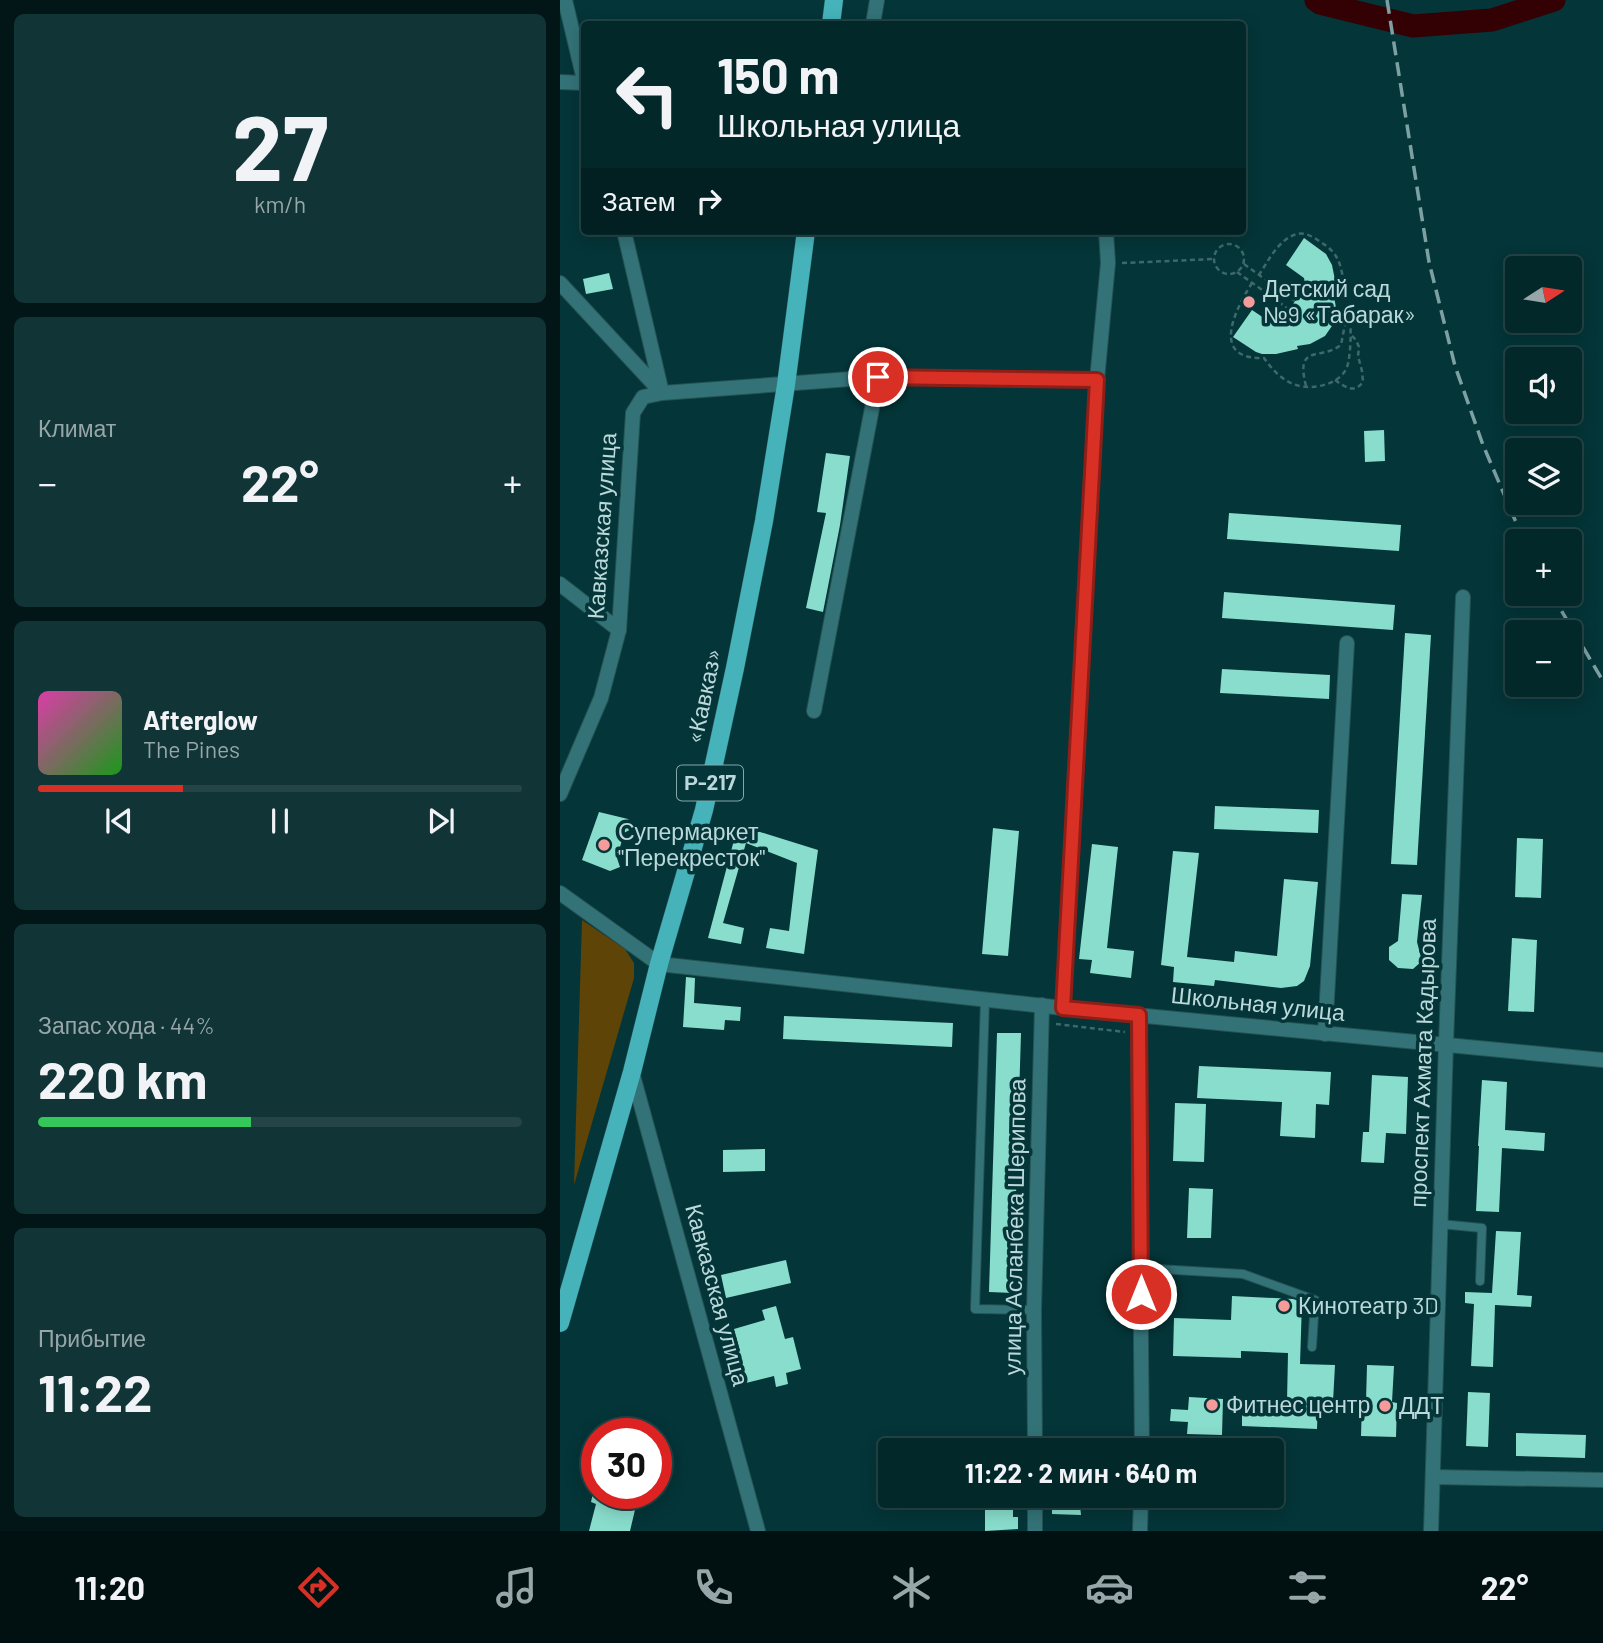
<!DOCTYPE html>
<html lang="ru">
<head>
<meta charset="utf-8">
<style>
  body { margin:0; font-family:Barlow,sans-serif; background:#113436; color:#f1f3f6; height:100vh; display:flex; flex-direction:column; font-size:26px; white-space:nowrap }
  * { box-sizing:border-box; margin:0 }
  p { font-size:23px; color:#97a6a8 }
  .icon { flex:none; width:38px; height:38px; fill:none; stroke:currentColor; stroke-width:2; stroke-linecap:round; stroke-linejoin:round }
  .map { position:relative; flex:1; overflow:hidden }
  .drawer { display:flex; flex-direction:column; gap:14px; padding:14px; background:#021617; width:560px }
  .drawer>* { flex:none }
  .top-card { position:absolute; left:21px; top:21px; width:665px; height:214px; border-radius:7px; box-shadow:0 4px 18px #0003,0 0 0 2px #244447; background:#03282a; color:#f1f3f6; overflow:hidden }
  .needle { width:46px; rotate:78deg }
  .fabs { position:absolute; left:945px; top:256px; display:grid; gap:14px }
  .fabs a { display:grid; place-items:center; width:77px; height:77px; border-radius:7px; background:#03282a; box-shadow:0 4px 18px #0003,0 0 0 2px #244447; font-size:35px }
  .speed { position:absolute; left:21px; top:1418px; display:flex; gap:14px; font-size:35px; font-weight:700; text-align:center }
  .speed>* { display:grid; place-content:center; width:91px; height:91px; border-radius:50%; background:#03282a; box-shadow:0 4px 18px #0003,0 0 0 2px #244447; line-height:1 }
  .speed .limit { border:10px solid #d22; background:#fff; color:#111 }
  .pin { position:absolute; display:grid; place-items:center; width:60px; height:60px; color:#fff; margin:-30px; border:4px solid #fff; border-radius:50%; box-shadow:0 2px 7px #0007 }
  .me { position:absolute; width:77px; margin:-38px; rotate:0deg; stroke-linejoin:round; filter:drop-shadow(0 0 5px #0008) }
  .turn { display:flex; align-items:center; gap:24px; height:147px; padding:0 21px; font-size:32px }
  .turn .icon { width:91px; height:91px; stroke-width:2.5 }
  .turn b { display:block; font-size:49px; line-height:60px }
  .then { display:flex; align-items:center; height:66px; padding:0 21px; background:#0003; gap:14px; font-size:26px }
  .big { font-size:52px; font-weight:700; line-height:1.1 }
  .drawer .tile { flex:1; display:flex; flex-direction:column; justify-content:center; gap:10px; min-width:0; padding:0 24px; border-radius:10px; background:#113436 }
  .drawer .dial { align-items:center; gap:0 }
  .dial b { font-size:91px; line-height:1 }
  .song { display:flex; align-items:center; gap:21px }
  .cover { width:84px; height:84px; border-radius:10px; background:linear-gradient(135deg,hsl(320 70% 55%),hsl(120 70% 35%)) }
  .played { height:7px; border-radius:4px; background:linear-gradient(90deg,#d93025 30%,#244447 30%) }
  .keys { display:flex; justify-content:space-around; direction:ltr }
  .heat { display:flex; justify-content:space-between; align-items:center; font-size:38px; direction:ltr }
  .charge { height:10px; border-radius:5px; background:linear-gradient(90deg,#34c759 44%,#244447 0) }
  .trip { position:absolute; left:318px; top:1438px; width:406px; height:70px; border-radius:7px; background:#03282a; box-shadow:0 4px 18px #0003,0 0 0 2px #244447; font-weight:700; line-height:70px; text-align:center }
  .tab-bar { display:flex; height:112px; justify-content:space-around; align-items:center; background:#011011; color:#97a6a8 }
  .tab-bar .icon { width:49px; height:49px }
  .tab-bar .active { color:#d93025 }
  .tab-bar b { font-size:32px; color:#f1f3f6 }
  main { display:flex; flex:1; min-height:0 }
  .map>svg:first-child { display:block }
</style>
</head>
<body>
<main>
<section class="drawer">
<div class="tile dial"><b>27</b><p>km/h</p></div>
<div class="tile"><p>Климат</p>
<div class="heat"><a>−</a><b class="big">22°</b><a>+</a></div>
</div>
<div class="tile">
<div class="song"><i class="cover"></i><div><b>Afterglow</b><p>The Pines</p></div></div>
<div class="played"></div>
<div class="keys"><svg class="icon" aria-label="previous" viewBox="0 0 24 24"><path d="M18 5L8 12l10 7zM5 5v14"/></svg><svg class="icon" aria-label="pause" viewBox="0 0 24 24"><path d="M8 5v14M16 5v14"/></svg><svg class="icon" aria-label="next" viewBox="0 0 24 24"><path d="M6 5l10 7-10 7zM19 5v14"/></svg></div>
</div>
<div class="tile"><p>Запас хода · 44%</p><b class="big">220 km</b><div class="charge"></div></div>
<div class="tile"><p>Прибытие</p><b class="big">11:22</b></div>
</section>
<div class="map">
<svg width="1043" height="1531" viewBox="0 0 1043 1531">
  <rect width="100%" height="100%" fill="#043538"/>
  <path fill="#5f4408" d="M22,920L65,949L74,963V978L14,1185Z"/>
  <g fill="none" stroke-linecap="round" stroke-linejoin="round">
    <path stroke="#330004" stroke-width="23" d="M756,0L760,3L853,26L932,20L994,0"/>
  </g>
  <g fill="#89ddcd">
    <path d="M744,238L766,254L772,265L778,295L774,296L776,308L774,323L765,336L750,344L737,346L738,349L716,354H702L696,352L673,337L692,310L710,322L726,319L731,307L735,301L747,294L744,278L726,265Z"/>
    <path d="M49,273L53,289L26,294L23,279Z"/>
    <path d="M824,430L825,461L805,462L804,431Z"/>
    <path d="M266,453L290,456L280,525L263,612L246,608L266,513L257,512Z"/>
    <path d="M669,513L841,525L839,551L667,539Z"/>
    <path d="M664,592L835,605L833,630L662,618Z"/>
    <path d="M845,633L871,635L857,865L831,864Z"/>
    <path d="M662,669L770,675L769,699L660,693Z"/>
    <path d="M655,806L759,810L758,833L654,829Z"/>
    <path d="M39,812L68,819L73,828L64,833L57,858L60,867L50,871L22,860Z"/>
    <path d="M178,825L258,850L244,954L206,948L210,928L229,931L237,863L186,843L163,923L184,928L181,944L148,938Z"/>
    <path d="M433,828L459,831L448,956L422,954Z"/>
    <path d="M957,838L983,839L981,898L955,897Z"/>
    <path d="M532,844L558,847L547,948L574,951L571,978L530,973L532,960L519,959Z"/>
    <path d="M613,851L639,853L627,957L674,962L675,951L717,956L724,879L758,882L750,966L744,981L737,986L721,988L655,980L654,986L613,982L614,967L601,965Z"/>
    <path d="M842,894L862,895L857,942L862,961L853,969L838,968L829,960V947L838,941Z"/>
    <path d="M952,938L977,940L974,1012L948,1011Z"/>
    <path d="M126,977L135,978L134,1003L181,1007L180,1021L165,1020L164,1030L123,1027Z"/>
    <path d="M224,1016L393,1023L392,1047L223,1039Z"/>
    <path d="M437,1033H461L453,1293L429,1292Z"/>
    <path d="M639,1066L771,1072L769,1105L756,1104L755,1138L720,1136L722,1102L637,1098Z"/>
    <path d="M812,1075L848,1077L846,1134L826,1133L824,1163L801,1162L803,1132H809Z"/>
    <path d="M922,1080L947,1082L945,1130L985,1133L984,1151L942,1148L939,1212L916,1211L919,1146H918Z"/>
    <path d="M615,1103L646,1104L644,1162L613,1161Z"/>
    <path d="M205,1149V1171L163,1172V1150Z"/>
    <path d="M629,1188L653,1189L651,1238H627Z"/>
    <path d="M936,1231L961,1232L957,1295L972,1296L971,1307L935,1305L933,1367L911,1366L914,1304L905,1303V1292L932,1293Z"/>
    <path d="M226,1260L231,1283L166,1298L161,1275Z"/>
    <path d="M672,1296L733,1299L742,1302L740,1364L775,1365L773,1402L758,1401L757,1429L682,1426V1400L727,1402L728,1353L681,1351V1358L613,1356L614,1318L671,1320Z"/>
    <path d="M216,1306L225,1339L233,1337L241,1369L226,1373L228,1384L216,1387L214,1376L186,1383L178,1351H180L174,1329L205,1320L202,1310Z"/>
    <path d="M807,1365L834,1366L832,1402L837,1403L836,1437L801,1436L802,1401L806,1402Z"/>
    <path d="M908,1392L930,1393L928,1447L906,1446Z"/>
    <path d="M629,1397L663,1399L662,1435L627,1434L628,1422L610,1421L611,1409L628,1410Z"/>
    <path d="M58,1422L89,1429L88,1433H55Z"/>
    <path d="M956,1433L1026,1435L1025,1458L956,1456Z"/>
    <path d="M33,1493H79L70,1531H29L36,1504L31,1502Z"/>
    <path d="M425,1496H449V1499H453V1517H458V1529L425,1531Z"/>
    <path d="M492,1496H519L521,1515L492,1514Z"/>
  </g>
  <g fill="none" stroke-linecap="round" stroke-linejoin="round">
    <g stroke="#255255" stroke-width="10">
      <g id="service">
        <path d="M425,999L415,1309L474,1310"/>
        <path d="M880,1224L922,1228L920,1281"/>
        <path d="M581,1268L683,1274L755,1300L752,1347"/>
      </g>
    </g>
    <g stroke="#255255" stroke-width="16">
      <g id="minor">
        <path d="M5,0L24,80"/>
        <path d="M313,24L317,0"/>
        <path d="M0,82L24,83"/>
        <path d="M0,283L102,393L318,377L537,380"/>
        <path d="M0,584L59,630"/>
        <path d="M254,711L318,377"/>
        <path d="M0,794L41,698L59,630L73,413L83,397L102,393L64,231"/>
        <path d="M0,893L99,964"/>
        <path d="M503,1008L537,380L548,263L546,231"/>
        <path d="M578,1015L582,1451"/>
        <path d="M765,1034L787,643"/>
        <path d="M72,1072L198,1531"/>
        <path d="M475,1451L474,1310L482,1005"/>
        <path d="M873,1477L1043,1480"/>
        <path d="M475,1531V1496"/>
        <path d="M580,1531L581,1496"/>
        <path d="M871,1531L886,1043L903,597"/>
      </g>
    </g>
    <g stroke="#255255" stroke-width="16">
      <path id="tertiary" d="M99,964L503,1008L1043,1060"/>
    </g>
    <g stroke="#255255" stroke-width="19">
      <g id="primary">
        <path d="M271,24L274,0"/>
        <path d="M0,1323L72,1072L99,964L144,810L175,668L204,521L226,385L246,231"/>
      </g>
    </g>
    <g stroke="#3e696b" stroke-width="2.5" stroke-dasharray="5 3.5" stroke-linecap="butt">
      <circle cx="669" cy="259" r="15"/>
      <path d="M562,263L654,259"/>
      <path d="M684,264L735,301"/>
      <path d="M677,272L730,310"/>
      <path d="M692,283C682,299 657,341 681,354C688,358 696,358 704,358C716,375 730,388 752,387C764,386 778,382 785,371C789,365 789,357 790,350C792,322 789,308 784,281C782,274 781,266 778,260C774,251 767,246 759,241C752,236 743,231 734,235C718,241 708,261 699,275"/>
      <path d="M775,380C785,387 794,394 803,382L802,371L798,356L799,347L796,340L791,335"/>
      <path d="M746,386C735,343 760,361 781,345L785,324L791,316"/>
      <path d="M496,1024L565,1032"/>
    </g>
    <use href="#service" stroke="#337378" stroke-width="8"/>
    <use href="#minor" stroke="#337378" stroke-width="14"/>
    <use href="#tertiary" stroke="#337378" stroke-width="14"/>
    <use href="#primary" stroke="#46b3ba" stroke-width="18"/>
    <g stroke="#7da1a3" stroke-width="3.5" stroke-dasharray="14 7" stroke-linecap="butt">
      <path d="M827,0L869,262L895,366L923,445L964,541"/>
      <path d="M991,593L1043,681"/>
    </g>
  </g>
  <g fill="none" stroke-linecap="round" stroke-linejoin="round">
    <g stroke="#8d1f18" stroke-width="18">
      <path id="route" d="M318,377L537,380L503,1008L579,1015L581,1294"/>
    </g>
    <use href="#route" stroke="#d93025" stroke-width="12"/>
  </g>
  <g fill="#f59b99" stroke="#043538" stroke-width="2.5">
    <circle cx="689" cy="302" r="7"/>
    <circle cx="44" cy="845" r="7"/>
    <circle cx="724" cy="1306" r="7"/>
    <circle cx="652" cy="1405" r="7"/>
    <circle cx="825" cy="1406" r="7"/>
  </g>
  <g text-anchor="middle" stroke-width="7" stroke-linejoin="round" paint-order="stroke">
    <rect fill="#043538" stroke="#84a7a9" stroke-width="2" x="117" y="765.5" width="66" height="35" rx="5"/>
    <g font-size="21" font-weight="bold" fill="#bbd8da">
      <text x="150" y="790">Р-217</text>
    </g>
    <g font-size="23" fill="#bbd8da" stroke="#043538" text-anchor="start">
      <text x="703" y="297">Детский сад<tspan x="703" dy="26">№9 «Табарак»</tspan></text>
      <text x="58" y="840">Супермаркет<tspan x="58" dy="26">"Перекресток"</tspan></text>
      <text x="738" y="1314">Кинотеатр 3D</text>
      <text x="666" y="1413">Фитнес центр</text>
      <text x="839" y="1414">ДДТ</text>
    </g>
    <g font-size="23" fill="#bbd8da" stroke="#043538">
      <text transform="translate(42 526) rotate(-86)" y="8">Кавказская улица</text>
      <text transform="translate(144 696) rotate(-78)" y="8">«Кавказ»</text>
      <text transform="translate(698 1004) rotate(6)" y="8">Школьная улица</text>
      <text transform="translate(863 1063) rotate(-88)" y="8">проспект Ахмата Кадырова</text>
      <text transform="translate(455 1227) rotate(-89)" y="8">улица Асланбека Шерипова</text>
      <text transform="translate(157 1295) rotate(75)" y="8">Кавказская улица</text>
    </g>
  </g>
</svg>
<div class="fabs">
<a><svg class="needle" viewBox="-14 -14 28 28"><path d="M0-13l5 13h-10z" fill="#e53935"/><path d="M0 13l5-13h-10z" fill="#97a6a8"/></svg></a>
<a><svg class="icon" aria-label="sound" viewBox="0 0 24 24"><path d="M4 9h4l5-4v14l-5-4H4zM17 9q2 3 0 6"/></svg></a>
<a><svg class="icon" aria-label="layers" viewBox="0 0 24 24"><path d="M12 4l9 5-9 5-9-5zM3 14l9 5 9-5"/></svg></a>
<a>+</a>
<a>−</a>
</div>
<div class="speed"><div class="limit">30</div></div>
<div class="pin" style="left:318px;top:377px;background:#d93025"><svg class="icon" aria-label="arrive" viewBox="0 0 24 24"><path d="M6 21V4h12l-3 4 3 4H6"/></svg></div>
<svg class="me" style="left:581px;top:1294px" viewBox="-20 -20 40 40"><circle r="17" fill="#d93025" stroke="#fff" stroke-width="3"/><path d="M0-11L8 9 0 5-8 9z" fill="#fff"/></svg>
<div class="trip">11:22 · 2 мин · 640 m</div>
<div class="top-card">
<div class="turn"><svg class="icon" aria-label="left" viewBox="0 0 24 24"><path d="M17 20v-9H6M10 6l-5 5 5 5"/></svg><div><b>150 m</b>Школьная улица</div></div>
<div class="then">Затем<svg class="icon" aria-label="right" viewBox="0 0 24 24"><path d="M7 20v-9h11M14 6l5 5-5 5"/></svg></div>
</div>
</div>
</main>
<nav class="tab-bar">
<b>11:20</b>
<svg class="icon active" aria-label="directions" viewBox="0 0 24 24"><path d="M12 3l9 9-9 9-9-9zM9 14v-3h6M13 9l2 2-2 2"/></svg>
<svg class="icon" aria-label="music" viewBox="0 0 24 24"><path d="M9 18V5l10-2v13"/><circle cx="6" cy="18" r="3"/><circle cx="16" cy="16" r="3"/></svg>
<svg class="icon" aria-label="phone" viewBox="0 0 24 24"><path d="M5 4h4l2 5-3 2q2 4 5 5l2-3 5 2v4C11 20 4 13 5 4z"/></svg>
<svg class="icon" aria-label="climate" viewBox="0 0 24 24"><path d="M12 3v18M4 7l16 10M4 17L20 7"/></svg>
<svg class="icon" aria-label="car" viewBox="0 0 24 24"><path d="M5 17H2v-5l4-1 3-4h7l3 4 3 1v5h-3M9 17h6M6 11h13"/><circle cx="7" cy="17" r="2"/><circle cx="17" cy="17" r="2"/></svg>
<svg class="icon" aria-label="filters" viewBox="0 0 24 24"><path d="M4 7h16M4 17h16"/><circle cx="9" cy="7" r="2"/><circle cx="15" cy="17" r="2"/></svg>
<b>22°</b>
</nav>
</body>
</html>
